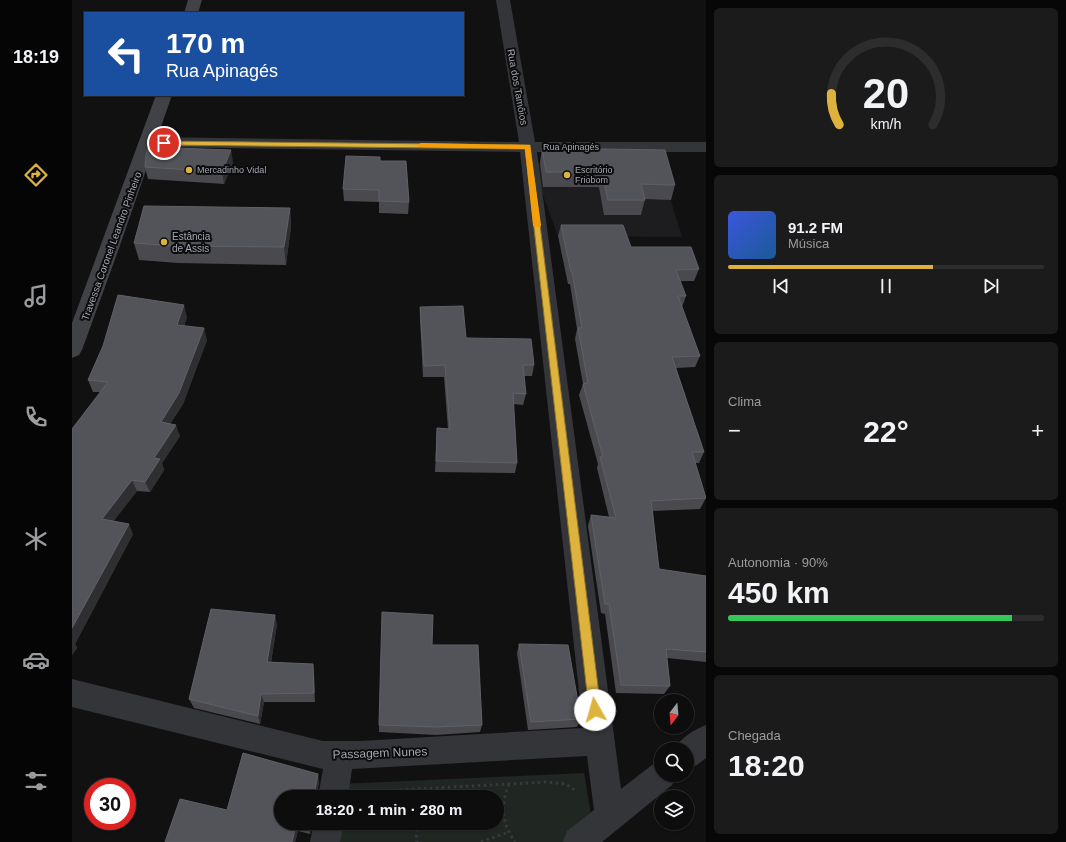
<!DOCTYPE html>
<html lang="pt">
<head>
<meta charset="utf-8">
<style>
  body { margin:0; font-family:Helvetica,sans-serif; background:#1b1b1c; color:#f1f3f6; height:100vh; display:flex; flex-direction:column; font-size:15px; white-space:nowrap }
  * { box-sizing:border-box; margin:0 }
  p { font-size:13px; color:#9a9c9e }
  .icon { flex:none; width:22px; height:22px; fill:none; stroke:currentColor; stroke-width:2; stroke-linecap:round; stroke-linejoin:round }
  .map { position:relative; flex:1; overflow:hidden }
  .panel { display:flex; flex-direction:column; gap:8px; padding:8px; background:#070708; width:360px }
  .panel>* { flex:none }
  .guide { position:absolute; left:12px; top:12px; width:380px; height:84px; border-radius:0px; box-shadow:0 1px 3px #0004,0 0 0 1px #2d2d2e; background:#1a4fa0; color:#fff; overflow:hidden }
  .needle { width:26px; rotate:196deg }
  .buttons { position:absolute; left:582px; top:694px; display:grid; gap:8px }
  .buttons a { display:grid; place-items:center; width:40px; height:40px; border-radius:50%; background:#0d0d0e; box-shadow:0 1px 3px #0004,0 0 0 1px #2d2d2e; font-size:20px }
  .speed { position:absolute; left:12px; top:778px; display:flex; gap:8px; font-size:20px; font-weight:700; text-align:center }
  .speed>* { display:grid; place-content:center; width:52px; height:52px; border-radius:50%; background:#0d0d0e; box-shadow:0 1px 3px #0004,0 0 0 1px #2d2d2e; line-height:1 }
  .speed .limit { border:6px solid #d22; background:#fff; color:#111 }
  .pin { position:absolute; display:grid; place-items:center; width:34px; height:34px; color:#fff; margin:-17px; border:2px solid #fff; border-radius:50%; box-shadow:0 1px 4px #0007 }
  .me { position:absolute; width:44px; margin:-22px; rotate:353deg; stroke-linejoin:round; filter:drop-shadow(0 0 3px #0008) }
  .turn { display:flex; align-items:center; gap:14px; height:84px; padding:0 16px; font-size:18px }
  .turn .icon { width:52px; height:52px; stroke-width:2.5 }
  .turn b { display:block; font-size:28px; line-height:34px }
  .big { font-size:30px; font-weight:800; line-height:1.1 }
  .panel .widget { flex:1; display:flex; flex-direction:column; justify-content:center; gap:6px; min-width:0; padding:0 14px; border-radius:6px; background:#1b1b1c }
  .panel .dial { align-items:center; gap:0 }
  .dial svg { height:104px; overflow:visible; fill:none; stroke:#2d2d2e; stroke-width:7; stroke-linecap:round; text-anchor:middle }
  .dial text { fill:#f1f3f6; stroke:none }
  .song { display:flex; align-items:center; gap:12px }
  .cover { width:48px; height:48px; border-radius:6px; background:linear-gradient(135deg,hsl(230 70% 55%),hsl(210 70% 35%)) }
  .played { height:4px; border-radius:2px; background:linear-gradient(90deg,#deb33d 65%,#2d2d2e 65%) }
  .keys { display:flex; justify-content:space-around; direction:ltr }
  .heat { display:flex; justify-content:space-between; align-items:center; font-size:22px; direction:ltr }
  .charge { height:6px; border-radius:3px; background:linear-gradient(90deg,#34c759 90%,#2d2d2e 0) }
  .trip { position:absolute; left:202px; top:790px; width:230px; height:40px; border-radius:20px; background:#0d0d0e; box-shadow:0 1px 3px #0004,0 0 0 1px #2d2d2e; font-weight:800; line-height:40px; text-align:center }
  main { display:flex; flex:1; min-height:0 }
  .tab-bar { display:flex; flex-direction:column; width:72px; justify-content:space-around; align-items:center; background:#050506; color:#9a9c9e }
  .tab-bar .icon { width:28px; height:28px }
  .tab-bar .on { color:#deb33d }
  .tab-bar b { font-size:18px; color:#f1f3f6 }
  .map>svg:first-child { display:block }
</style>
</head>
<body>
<main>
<nav class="tab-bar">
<b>18:19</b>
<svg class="icon on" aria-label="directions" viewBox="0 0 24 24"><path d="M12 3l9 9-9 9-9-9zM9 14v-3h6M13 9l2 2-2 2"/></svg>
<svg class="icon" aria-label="music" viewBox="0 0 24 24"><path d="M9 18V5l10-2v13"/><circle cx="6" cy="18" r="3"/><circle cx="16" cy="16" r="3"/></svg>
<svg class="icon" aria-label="phone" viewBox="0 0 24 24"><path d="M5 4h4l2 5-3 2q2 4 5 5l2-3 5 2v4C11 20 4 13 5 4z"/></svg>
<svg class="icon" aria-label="climate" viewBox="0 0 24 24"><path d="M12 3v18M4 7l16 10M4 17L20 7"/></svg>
<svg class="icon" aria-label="car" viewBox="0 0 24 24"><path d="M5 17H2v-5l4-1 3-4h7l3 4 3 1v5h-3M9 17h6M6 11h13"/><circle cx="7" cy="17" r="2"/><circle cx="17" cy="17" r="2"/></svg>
<svg class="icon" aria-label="filters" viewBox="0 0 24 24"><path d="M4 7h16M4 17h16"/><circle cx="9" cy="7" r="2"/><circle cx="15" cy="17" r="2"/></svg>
</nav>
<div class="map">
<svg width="634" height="842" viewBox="0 0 634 842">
  <rect width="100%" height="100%" fill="#111112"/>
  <path fill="#1d1d1f" d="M465,163L588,165L610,237L486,236L468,187Z"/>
  <path fill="#202621" d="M512,773L521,826L499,842H259L261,823H425V797H265L267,784Z"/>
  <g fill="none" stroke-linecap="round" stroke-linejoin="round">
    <g stroke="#38393e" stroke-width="3" stroke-dasharray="2.5 3.5" stroke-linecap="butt">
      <path d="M437,784C428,805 430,824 443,842"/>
      <path d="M343,789V797"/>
      <path d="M292,792L473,782L494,784L504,791"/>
      <path d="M344,823L345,842"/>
      <path d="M409,842L437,832"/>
    </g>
    <g fill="#343539" fill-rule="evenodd">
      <path d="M424,0H438L463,142H634V152H465L549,789L580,765L589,761V775H605L600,785L530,842H491L495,831L522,810L515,756L280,769L276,797H246L251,769L0,707V679L251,741H288L511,728L448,152L76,147L70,145L68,142L70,139L76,137L447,142Z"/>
      <path d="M634,725V758L625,765L615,769V749H603C608,738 623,729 634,725Z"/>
      <path d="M242,823H272L268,842H238Z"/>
    </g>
    <g fill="#414246" fill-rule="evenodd">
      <path d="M116,0H130L126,13H112Z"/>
      <path d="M84,95H100L46,251L10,350L7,355L0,358V323Z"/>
    </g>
  </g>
  <g fill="#4a4a4e">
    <path d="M470,148L603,185L599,200L573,199L569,215H532L527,187H471L468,163Z"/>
    <path d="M308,161L337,202L336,214L307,213V202L272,201L271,189Z"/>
    <path d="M161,162L152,184L76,179L73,167Z"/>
    <path d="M218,208L219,226L214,265L106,263L67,260L62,243Z"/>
    <path d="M489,225L627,269L622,281H608L614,296L610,307L628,356L623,367L604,368L632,452L627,463H623L634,498L628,509L581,511L587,569L634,576V662L595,658L598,686L592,694L544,693L533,614L529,613L516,526L519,515L537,517L525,468L526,464L507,395L511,384L503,339L505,329L498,284H496L486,236Z"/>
    <path d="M348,307L394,338L462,365L460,376H452L454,394L451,405L441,404L445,463L443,473L363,472L365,428L376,429L372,377H351L348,319Z"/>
    <path d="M115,317L112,326L135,340L111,404L98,424L108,436L90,463L92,470L78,492L65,491L41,521L61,534L3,644L5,648L0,655L28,392H21L16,380L31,346Z"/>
    <path d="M205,624L199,662L242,673L243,702H192L188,724L122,708L117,699Z"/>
    <path d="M447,644L509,719L505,727L456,730L445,653Z"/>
    <path d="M360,645L410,725L408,732L364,735L307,732V725Z"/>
    <path d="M247,781L241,823L238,834L226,831L223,842H93L155,810Z"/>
  </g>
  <g fill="#2f2f32">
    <path d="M159,150L161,162L152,184L150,172Z"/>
    <path d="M218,208L219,226L214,265L212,247Z"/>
    <path d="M112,305L115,317L108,337L105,325Z"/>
    <path d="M132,328L135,340L111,404L92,433L89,422Z"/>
    <path d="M104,425L108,436L90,463L92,470L78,492L73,482L82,458Z"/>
    <path d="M60,480L65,491L35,530L30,519Z"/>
    <path d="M57,524L61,534L3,644L5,648L0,655V628Z"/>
    <path d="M203,615L205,624L198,670L195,662Z"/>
    <path d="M241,664L242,673L243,702L242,693Z"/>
    <path d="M189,694L192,702L188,724L186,716Z"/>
    <path d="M246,774L247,781L245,793L246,797H244L243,790Z"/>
    <path d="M238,823H241L238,834L236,828Z"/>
    <path d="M224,825L226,831L223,842H220Z"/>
  </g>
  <g fill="#535459" stroke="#606167">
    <path d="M76,147L159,150L150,172L73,167L74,155Z"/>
    <path d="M470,148L593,150L603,185L569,184L573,200H536L530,172H474Z"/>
    <path d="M274,156L308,157V161H334L337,202L307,201V190L271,189Z"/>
    <path d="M72,206L218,208L212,247L101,246L62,243Z"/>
    <path d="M489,225H551L559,247H619L627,269L604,270L614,296H606L628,356L600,357L632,452H620L634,498L579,501L587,569L634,576V652L594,649L598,686L549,685L537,604H533L519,515L544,518L528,457H531L511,384L516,383L506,328H510L500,272H499Z"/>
    <path d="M46,295L112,305L105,325L132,328L107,393L89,422L104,425L82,458L88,459L73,482L60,480L30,519L57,524L0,628V429L36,382L16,380L31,346Z"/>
    <path d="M391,306L394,338L459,339L462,365H451L454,394L441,393L445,463L364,461L365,428L378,429L373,365L352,366L348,307Z"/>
    <path d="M139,609L203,615L195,662L241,664L242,693L189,694L186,716L117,699Z"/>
    <path d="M310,612L361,615L360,645H406L410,725L365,727L307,725Z"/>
    <path d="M447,644L496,645L509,719L459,722Z"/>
    <path d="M171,753L246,774L243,790L245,792L244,797H209V823H238L236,828L224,825L220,842H93L108,799L155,810Z"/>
  </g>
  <path fill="#deb33d" stroke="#907428" d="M90,141L458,145L529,710L527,714L523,715L519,714L517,710L453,149L92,145L90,144Z"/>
  <path fill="#f59e0b" d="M349,143L458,145L469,225L468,227H462L461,225L453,149L346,147L345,145Z"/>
  <g fill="#deb33d" stroke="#0c0c0d" stroke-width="1.5">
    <circle cx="117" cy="170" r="4"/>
    <circle cx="495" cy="175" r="4"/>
    <circle cx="92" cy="242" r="4"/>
  </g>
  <g text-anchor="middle" stroke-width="4" stroke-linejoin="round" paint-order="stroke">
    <g font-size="9" fill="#a4a7b1" stroke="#0c0c0d">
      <text x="499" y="150">Rua Apinagés</text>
    </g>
    <g font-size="9" fill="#a4a7b1" stroke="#0c0c0d" text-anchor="start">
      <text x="125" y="173">Mercadinho Vidal</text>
      <text x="503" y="173">Escritório<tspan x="503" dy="10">Friobom</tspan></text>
    </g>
    <g font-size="10" fill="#a4a7b1" stroke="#0c0c0d">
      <text transform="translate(446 87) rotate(80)" y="4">Rua dos Tamôios</text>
      <text transform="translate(39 246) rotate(-70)" y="4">Travessa Coronel Leandro Pinheiro</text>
    </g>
    <g font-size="10" fill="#a4a7b1" stroke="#0c0c0d" text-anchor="start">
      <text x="100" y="240">Estância<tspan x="100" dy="12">de Assis</tspan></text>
    </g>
    <g font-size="12" fill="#a4a7b1" stroke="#0c0c0d">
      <text transform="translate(308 753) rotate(-2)" y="4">Passagem Nunes</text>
    </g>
  </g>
</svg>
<div class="buttons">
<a><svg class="needle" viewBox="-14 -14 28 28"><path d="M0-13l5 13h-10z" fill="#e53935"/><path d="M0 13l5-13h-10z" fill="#9a9c9e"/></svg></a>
<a><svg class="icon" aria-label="search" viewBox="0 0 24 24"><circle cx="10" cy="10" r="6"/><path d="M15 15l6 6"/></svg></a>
<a><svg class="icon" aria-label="layers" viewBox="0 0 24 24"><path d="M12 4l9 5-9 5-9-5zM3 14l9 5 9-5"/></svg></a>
</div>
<div class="speed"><div class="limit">30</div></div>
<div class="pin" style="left:92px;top:143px;background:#d93025"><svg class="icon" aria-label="arrive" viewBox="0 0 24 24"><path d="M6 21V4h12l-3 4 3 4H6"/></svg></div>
<svg class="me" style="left:523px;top:710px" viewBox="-20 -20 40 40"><circle r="19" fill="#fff"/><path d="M0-13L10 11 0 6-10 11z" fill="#deb33d"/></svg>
<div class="trip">18:20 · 1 min · 280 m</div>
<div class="guide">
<div class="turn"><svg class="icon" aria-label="left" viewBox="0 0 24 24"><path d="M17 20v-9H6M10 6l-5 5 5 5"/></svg><div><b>170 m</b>Rua Apinagés</div></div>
</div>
</div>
<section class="panel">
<div class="widget dial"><svg viewBox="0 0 100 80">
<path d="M14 69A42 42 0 1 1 86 69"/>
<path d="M14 69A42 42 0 0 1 8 45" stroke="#deb33d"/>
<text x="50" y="56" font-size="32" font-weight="700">20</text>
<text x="50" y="72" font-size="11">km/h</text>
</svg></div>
<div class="widget">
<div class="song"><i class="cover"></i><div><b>91.2 FM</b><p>Música</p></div></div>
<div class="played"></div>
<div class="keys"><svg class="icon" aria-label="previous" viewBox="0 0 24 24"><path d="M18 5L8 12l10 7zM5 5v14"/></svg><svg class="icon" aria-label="pause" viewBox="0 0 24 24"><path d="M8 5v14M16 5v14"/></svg><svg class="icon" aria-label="next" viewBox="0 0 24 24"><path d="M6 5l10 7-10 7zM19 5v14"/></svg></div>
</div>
<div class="widget"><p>Clima</p>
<div class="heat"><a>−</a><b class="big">22°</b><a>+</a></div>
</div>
<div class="widget"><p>Autonomia · 90%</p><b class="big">450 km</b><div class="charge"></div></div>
<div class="widget"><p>Chegada</p><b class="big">18:20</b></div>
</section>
</main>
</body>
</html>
